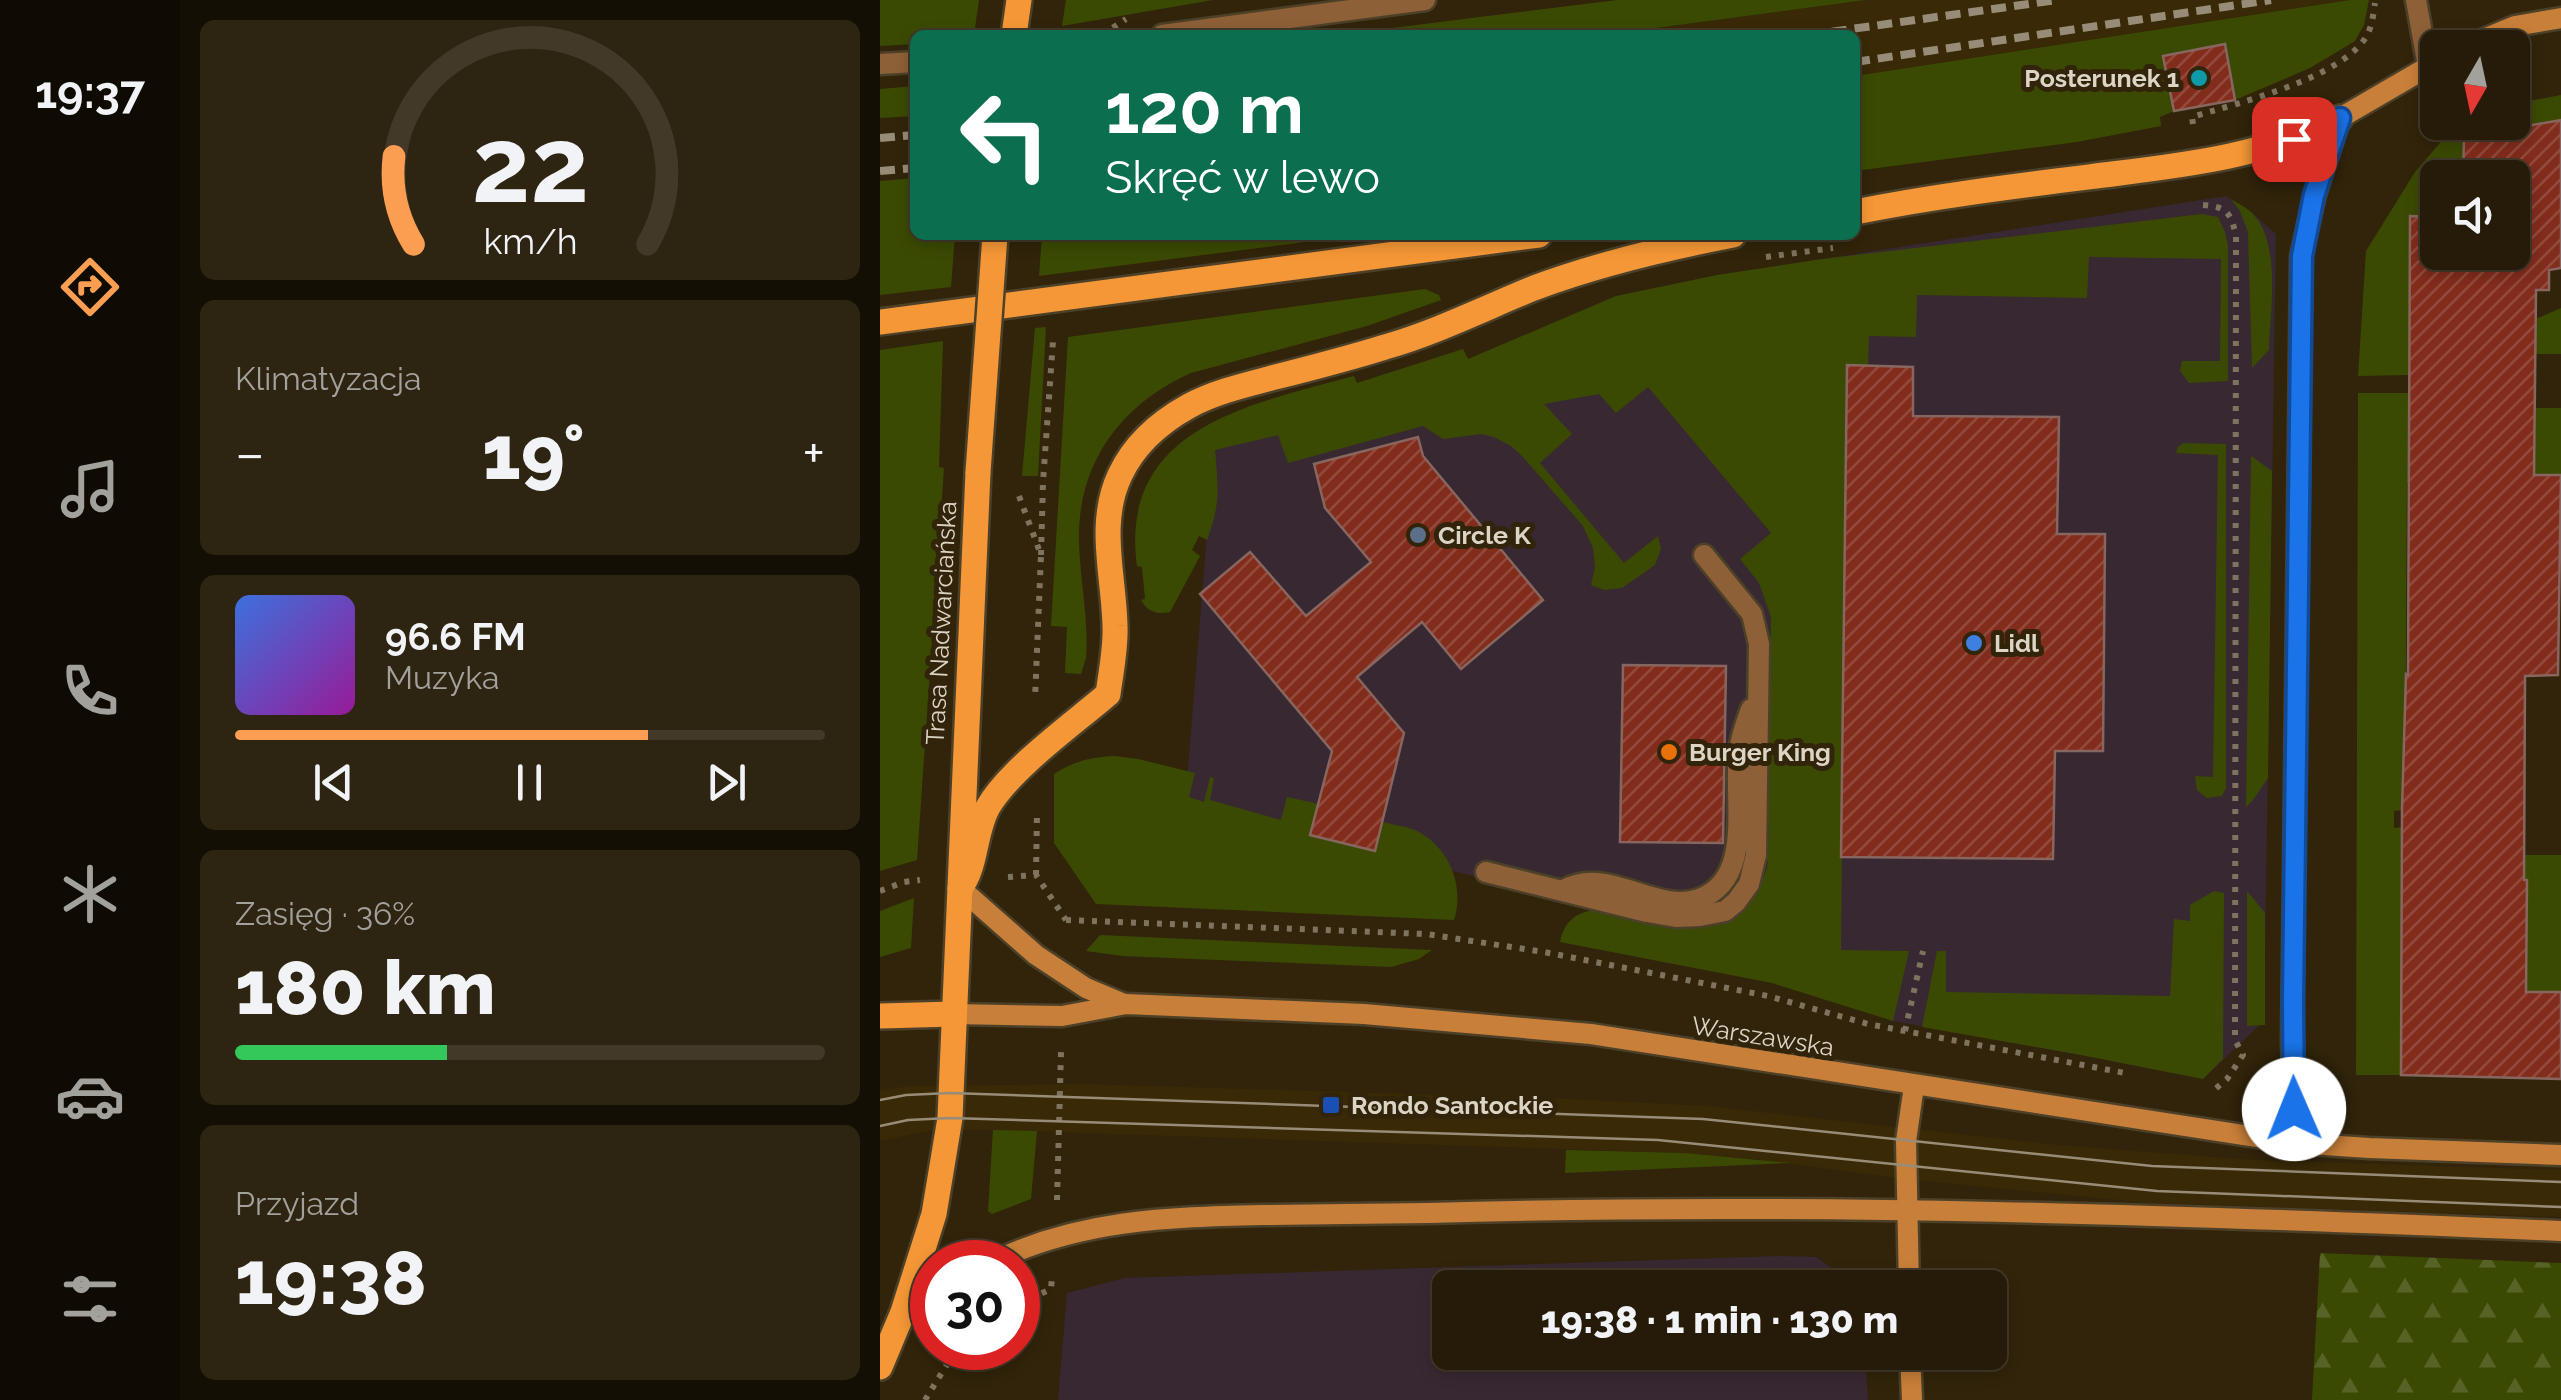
<!DOCTYPE html>
<html lang="pl">
<head>
<meta charset="utf-8">
<style>
  body { margin:0; font-family:Raleway,sans-serif; background:#2d2412; color:#f1f3f6; height:100vh; display:flex; flex-direction:column; font-size:38px; white-space:nowrap }
  * { box-sizing:border-box; margin:0 }
  p { font-size:32px; color:#a3a19c }
  .icon { flex:none; width:55px; height:55px; fill:none; stroke:currentColor; stroke-width:2; stroke-linecap:round; stroke-linejoin:round }
  .map { position:relative; flex:1; overflow:hidden }
  .drawer { display:flex; flex-direction:column; gap:20px; padding:20px; background:#140f04; width:700px }
  .drawer>* { flex:none }
  .banner { position:absolute; left:30px; top:30px; width:950px; height:210px; border-radius:15px; box-shadow:0 5px 15px #0003,0 0 0 2px #423929; background:#0b6e4f; color:#fff; overflow:hidden }
  .needle { width:65px; rotate:189deg }
  .buttons { position:absolute; left:1540px; top:30px; display:grid; gap:20px }
  .buttons a { display:grid; place-items:center; width:110px; height:110px; border-radius:15px; background:#251b08; box-shadow:0 5px 15px #0003,0 0 0 2px #423929; font-size:50px }
  .speed { position:absolute; left:30px; top:1240px; display:flex; gap:20px; font-size:50px; font-weight:700; text-align:center }
  .speed>* { display:grid; place-content:center; width:130px; height:130px; border-radius:50%; background:#251b08; box-shadow:0 5px 15px #0003,0 0 0 2px #423929; line-height:1 }
  .speed .limit { border:15px solid #d22; background:#fff; color:#111 }
  .pin { position:absolute; display:grid; place-items:center; width:85px; height:85px; color:#fff; margin:-42px; border-radius:20px; box-shadow:0 5px 15px #0006 }
  .me { position:absolute; width:110px; margin:-55px; rotate:359deg; stroke-linejoin:round; filter:drop-shadow(0 0 8px #0008) }
  .turn { display:flex; align-items:center; gap:35px; height:210px; padding:0 30px; font-size:45px }
  .turn .icon { width:130px; height:130px; stroke-width:2.5 }
  .turn b { display:block; font-size:70px; line-height:85px }
  .big { font-size:75px; font-weight:800; line-height:1.1 }
  .drawer .widget { flex:1; display:flex; flex-direction:column; justify-content:center; gap:15px; min-width:0; padding:0 35px; border-radius:15px; background:#2d2412 }
  .drawer .dial { align-items:center; gap:0 }
  .dial svg { height:260px; overflow:visible; fill:none; stroke:#423929; stroke-width:7; stroke-linecap:round; text-anchor:middle }
  .dial text { fill:#f1f3f6; stroke:none }
  .song { display:flex; align-items:center; gap:30px }
  .cover { width:120px; height:120px; border-radius:15px; background:linear-gradient(135deg,hsl(220 70% 55%),hsl(300 70% 35%)) }
  .played { height:10px; border-radius:5px; background:linear-gradient(90deg,#fc9e52 70%,#423929 70%) }
  .keys { display:flex; justify-content:space-around; direction:ltr }
  .heat { display:flex; justify-content:space-between; align-items:center; font-size:55px; direction:ltr }
  .charge { height:15px; border-radius:8px; background:linear-gradient(90deg,#34c759 36%,#423929 0) }
  .trip { position:absolute; left:552px; top:1270px; width:575px; height:100px; border-radius:15px; background:#251b08; box-shadow:0 5px 15px #0003,0 0 0 2px #423929; font-weight:800; line-height:100px; text-align:center }
  main { display:flex; flex:1; min-height:0 }
  .tab-bar { display:flex; flex-direction:column; width:180px; justify-content:space-around; align-items:center; background:#0f0b03; color:#a3a19c }
  .tab-bar .icon { width:70px; height:70px }
  .tab-bar .selected { color:#fc9e52 }
  .tab-bar b { font-size:45px; color:#f1f3f6 }
  .map>svg:first-child { display:block }
</style>
</head>
<body>
<main>
<nav class="tab-bar">
<b>19:37</b>
<svg class="icon selected" aria-label="directions" viewBox="0 0 24 24"><path d="M12 3l9 9-9 9-9-9zM9 14v-3h6M13 9l2 2-2 2"/></svg>
<svg class="icon" aria-label="music" viewBox="0 0 24 24"><path d="M9 18V5l10-2v13"/><circle cx="6" cy="18" r="3"/><circle cx="16" cy="16" r="3"/></svg>
<svg class="icon" aria-label="phone" viewBox="0 0 24 24"><path d="M5 4h4l2 5-3 2q2 4 5 5l2-3 5 2v4C11 20 4 13 5 4z"/></svg>
<svg class="icon" aria-label="climate" viewBox="0 0 24 24"><path d="M12 3v18M4 7l16 10M4 17L20 7"/></svg>
<svg class="icon" aria-label="car" viewBox="0 0 24 24"><path d="M5 17H2v-5l4-1 3-4h7l3 4 3 1v5h-3M9 17h6M6 11h13"/><circle cx="7" cy="17" r="2"/><circle cx="17" cy="17" r="2"/></svg>
<svg class="icon" aria-label="filters" viewBox="0 0 24 24"><path d="M4 7h16M4 17h16"/><circle cx="9" cy="7" r="2"/><circle cx="15" cy="17" r="2"/></svg>
</nav>
<section class="drawer">
<div class="widget dial"><svg viewBox="0 0 100 80">
<path d="M14 69A42 42 0 1 1 86 69"/>
<path d="M14 69A42 42 0 0 1 8 42" stroke="#fc9e52"/>
<text x="50" y="56" font-size="32" font-weight="700">22</text>
<text x="50" y="72" font-size="11">km/h</text>
</svg></div>
<div class="widget"><p>Klimatyzacja</p>
<div class="heat"><a>−</a><b class="big">19°</b><a>+</a></div>
</div>
<div class="widget">
<div class="song"><i class="cover"></i><div><b>96.6 FM</b><p>Muzyka</p></div></div>
<div class="played"></div>
<div class="keys"><svg class="icon" aria-label="previous" viewBox="0 0 24 24"><path d="M18 5L8 12l10 7zM5 5v14"/></svg><svg class="icon" aria-label="pause" viewBox="0 0 24 24"><path d="M8 5v14M16 5v14"/></svg><svg class="icon" aria-label="next" viewBox="0 0 24 24"><path d="M6 5l10 7-10 7zM19 5v14"/></svg></div>
</div>
<div class="widget"><p>Zasięg · 36%</p><b class="big">180 km</b><div class="charge"></div></div>
<div class="widget"><p>Przyjazd</p><b class="big">19:38</b></div>
</section>
<div class="map">
<svg width="1681" height="1400" viewBox="0 0 1681 1400">
  <defs>
    <pattern id="forest-firs" width="22" height="20" patternUnits="userSpaceOnUse" patternTransform="scale(2.5)"><rect width="22" height="20" fill="#3b4a03"/><path d="M5 1l3.5 6h-7zM16 11l3.5 6h-7z" fill="#576326"/></pattern>
    <pattern id="building-hatch" width="6" height="6" patternUnits="userSpaceOnUse" patternTransform="scale(2.5)"><rect width="6" height="6" fill="#822c1c"/><path d="M-1 1l2-2M0 6l6-6M5 7l2-2" fill="none" stroke="#934a3c"/></pattern>
  </defs>
  <rect width="100%" height="100%" fill="#31240a"/>
  <g fill="#382832">
    <path d="M1346,196L1372,213L1396,234L1384,1021L1323,1079L1201,1055L1013,1021L893,950L305,805L336,423L900,302L944,259Z"/>
    <path d="M900,1256L936,1257L966,1278L970,1287L570,1288V1352L985,1353L988,1400H178L187,1293L245,1278Z"/>
  </g>
  <g fill="#392906">
    <path d="M986,0H1470L975,76V35H723Z"/>
    <path d="M206,1084L692,1099L827,1106L1178,1145L1374,1160L1681,1170V1217L1269,1203L1026,1179L865,1158L805,1153L113,1130H53L0,1141V1091L27,1086Z"/>
  </g>
  <g fill="#3b4a03">
    <path d="M0,0H99L94,35H35V44L0,46Z"/>
    <path d="M186,0H333L182,26Z"/>
    <path d="M737,0H986L723,35H456Z"/>
    <path d="M1470,0H1489L1484,25L1475,41L1430,68L1355,100L1345,45L1283,56L1294,111L1280,117L1281,126L1197,142L975,171V76Z"/>
    <path d="M35,86V116L0,118V89Z"/>
    <path d="M1681,95V120L1584,137L1583,177L1558,178L1557,217H1530L1529,289H1538V364H1528V375L1478,376L1486,251L1535,172L1577,123L1632,122L1633,104Z"/>
    <path d="M35,178V235H75L71,287L0,295V181Z"/>
    <path d="M1351,199C1357,203 1366,207 1371,212C1402,241 1390,311 1389,350L1372,368L1368,232L1360,211Z"/>
    <path d="M1322,214L1338,217L1345,232L1348,246V381L1309,383L1300,371L1302,361H1340L1341,259L1209,257L1207,298L1037,295L1036,337L989,336L988,366H967L961,950L1029,951L1013,1021L892,983L680,942C693,877 784,932 826,926C839,924 851,918 861,910C876,898 884,881 888,863L891,617L879,583L860,559L891,533L768,387L736,413L719,394L664,404L692,434L660,463L744,563L778,536L781,549L775,565L742,588L724,590L711,585L715,567L713,548L703,526L643,457L631,446L614,437L601,434L563,439L543,426L408,463L398,435L335,450C338,488 341,503 327,540L319,536L312,550L320,556L290,612C277,615 268,612 261,600L265,599L262,567L257,566C238,427 372,404 474,376L477,383L583,349L588,359L736,296L837,275L942,259Z"/>
    <path d="M162,235H480L159,276Z"/>
    <path d="M545,289L559,295L561,300L487,326L311,373C241,404 197,463 199,542C200,581 209,619 206,658L201,674L185,673L187,627L171,626L188,337Z"/>
    <path d="M1681,308V354H1656V319Z"/>
    <path d="M166,327L158,476H142L155,328Z"/>
    <path d="M63,341L59,467L64,468L37,860L0,871V350Z"/>
    <path d="M1478,393H1528V406H1537L1536,481L1527,483L1525,810L1514,811V828L1525,827L1521,1075H1476Z"/>
    <path d="M1656,408H1681V475H1670L1654,483Z"/>
    <path d="M1303,443L1346,444V788L1342,796L1327,798L1317,790L1315,776L1333,777L1338,455L1296,453L1298,447Z"/>
    <path d="M1371,456L1392,471L1388,778L1373,800L1366,807Z"/>
    <path d="M235,756L258,759L315,773L309,797L324,802L330,777L334,778L330,800L401,820L407,797L439,804L431,836L495,851L503,822C513,825 525,826 535,830C569,846 585,886 574,920L216,904L174,843V774C194,761 212,757 235,756Z"/>
    <path d="M1644,855H1681V992H1646L1647,881L1644,880Z"/>
    <path d="M1334,891L1344,893L1343,1059L1323,1079L1201,1055L1042,1027L1057,951H1066V992L1290,996L1294,919L1310,921V905Z"/>
    <path d="M1367,891L1385,913V1025L1367,1026Z"/>
    <path d="M34,898L31,948L0,957V911Z"/>
    <path d="M220,935L552,950L539,959L511,967L242,956L206,951Z"/>
    <path d="M113,1130L157,1131L151,1199L112,1214L108,1211Z"/>
    <path d="M686,1150L805,1153L911,1163L685,1173Z"/>
  </g>
  <path fill="url(#forest-firs)" d="M1440,1253L1681,1263V1400H1432Z"/>
  <g fill="url(#building-hatch)" stroke="#87665f" stroke-width="2.5">
    <path d="M1345,44L1355,100L1294,111L1283,56Z"/>
    <path d="M1681,120V268L1669,270V290H1656L1654,475H1681L1678,675L1645,676L1644,880H1647L1646,992H1681V1079L1521,1075L1522,810L1526,674L1528,675L1530,216L1558,217V252H1632V178H1583L1584,137Z"/>
    <path d="M967,365L1033,367V416L1179,417L1177,534H1225L1223,751H1175L1173,859L961,857Z"/>
    <path d="M538,437L543,456L663,600L581,669L542,622L477,677L524,733L495,851L430,835L452,751L320,594L370,552L426,616L491,562L445,508L434,464Z"/>
    <path d="M743,665L846,666L843,843L740,842Z"/>
  </g>
  <g fill="none" stroke-linecap="round" stroke-linejoin="round">
    <g stroke="#4c4028" stroke-width="25">
      <g id="lane">
        <path d="M1536,0L1548,67"/>
        <path d="M282,35L545,0"/>
        <path d="M0,64L35,62"/>
        <path d="M606,872L767,912L796,917L820,916L845,911L856,902L869,884L876,855L879,644L872,614L824,555"/>
        <path d="M684,890C727,865 775,914 819,899C875,879 853,799 859,753C860,738 866,723 871,709"/>
      </g>
    </g>
    <g stroke="#4c4028" stroke-width="25">
      <path id="street" d="M1415,1143L1412,1041L1421,256L1435,195L1460,118"/>
    </g>
    <g stroke="#4c4028" stroke-width="25">
      <g id="secondary">
        <path d="M1582,48L1635,26L1681,18"/>
        <path d="M1460,118L1558,61"/>
        <path d="M80,888L156,955L206,988L244,1004"/>
        <path d="M74,1014L182,1016L246,1004L484,1014L711,1034L1415,1143L1489,1148L1681,1155"/>
        <path d="M112,1262C199,1220 287,1217 382,1215C438,1214 493,1214 549,1213C926,1202 1304,1215 1681,1231"/>
        <path d="M1029,1288L1026,1141L1034,1086"/>
        <path d="M23,1312L52,1293"/>
        <path d="M1030,1352L1032,1400"/>
      </g>
    </g>
    <g stroke="#4c4028" stroke-width="30">
      <g id="primary">
        <path d="M134,35L139,0"/>
        <path d="M975,212C1055,196 1136,186 1216,176C1304,165 1379,158 1460,118"/>
        <path d="M0,322L659,235"/>
        <path d="M80,888C97,866 94,832 108,807C130,769 193,724 228,694C231,672 236,648 235,626C234,576 217,523 240,475C254,445 280,422 309,406C333,393 361,386 388,379C427,369 467,359 505,347C557,332 605,308 654,288C718,264 786,248 853,235"/>
        <path d="M0,1016L74,1014"/>
        <path d="M0,1367L23,1312L54,1214L70,1118L98,472"/>
      </g>
    </g>
    <g stroke="#7e735e" stroke-width="6" stroke-dasharray="5 8" stroke-linecap="butt">
      <path d="M222,35L246,19"/>
      <path d="M1313,124L1312,117C1358,103 1455,80 1484,40C1492,29 1493,16 1495,3"/>
      <path d="M1323,205C1347,207 1350,212 1356,235L1355,1040L1363,1055L1347,1079L1334,1090L1331,1089"/>
      <path d="M886,257L953,248"/>
      <path d="M139,496L161,555L155,699"/>
      <path d="M161,555L163,482L173,341"/>
      <path d="M156,875L157,812"/>
      <path d="M128,877L156,875L186,920"/>
      <path d="M0,891L24,882L40,880"/>
      <path d="M186,920L546,934L664,952L888,996L988,1024L1250,1074"/>
      <path d="M1025,1031L1043,951"/>
      <path d="M177,1200L181,1052"/>
      <path d="M138,1304L171,1289L172,1277"/>
      <path d="M45,1400L66,1366L85,1348"/>
    </g>
    <use href="#lane" stroke="#8d6037" stroke-width="20"/>
    <use href="#street" stroke="#8d6037" stroke-width="20"/>
    <use href="#secondary" stroke="#c87f39" stroke-width="20"/>
    <use href="#primary" stroke="#f59736" stroke-width="25"/>
    <g stroke="#968c78" stroke-width="2.5">
      <path d="M0,1100L26,1095L70,1093L823,1119L1272,1166L1681,1182"/>
      <path d="M0,1126L28,1120L70,1118L778,1140L1277,1191L1681,1207"/>
    </g>
    <g stroke="#968c78" stroke-width="8" stroke-dasharray="15 8" stroke-linecap="butt">
      <path d="M929,35L1177,0"/>
      <path d="M975,62L1391,0"/>
      <path d="M0,138L35,135"/>
      <path d="M0,171L35,168"/>
    </g>
    <g stroke="#4c4028" stroke-width="30" stroke-linecap="butt">
      <path id="primary-bridge" d="M98,472L115,235"/>
    </g>
    <use href="#primary-bridge" stroke="#f59736" stroke-width="25"/>
  </g>
  <g fill="none" stroke-linecap="round" stroke-linejoin="round">
    <g stroke="#114b97" stroke-width="25">
      <path id="route" d="M1414,139L1460,118L1434,195L1422,256L1413,1002L1414,1109"/>
    </g>
    <use href="#route" stroke="#1a73e8" stroke-width="18"/>
  </g>
  <circle fill="#0f9aa8" stroke="#31240a" stroke-width="4" cx="1319" cy="78" r="10"/>
  <circle fill="#5c6f8a" stroke="#31240a" stroke-width="4" cx="538" cy="535" r="10"/>
  <circle fill="#3f7fe0" stroke="#31240a" stroke-width="4" cx="1094" cy="643" r="10"/>
  <circle fill="#e8710a" stroke="#31240a" stroke-width="4" cx="789" cy="752" r="10"/>
  <rect fill="#1a4fb4" stroke="#31240a" stroke-width="4" x="441" y="1095" width="20" height="20" rx="5"/>
  <g text-anchor="middle" stroke-width="10" stroke-linejoin="round" paint-order="stroke">
    <g font-size="25" font-weight="bold" fill="#dcd4c5" stroke="#31240a" text-anchor="start">
      <text x="1299" y="87" text-anchor="end">Posterunek 1</text>
      <text x="558" y="544">Circle K</text>
      <text x="1114" y="652">Lidl</text>
      <text x="809" y="761">Burger King</text>
      <text x="471" y="1114">Rondo Santockie</text>
    </g>
    <g font-size="25" fill="#dcd4c5" stroke="#31240a">
      <text transform="translate(61 623) rotate(-87)" y="9">Trasa Nadwarciańska</text>
      <text transform="translate(883 1036) rotate(9)" y="9">Warszawska</text>
    </g>
  </g>
</svg>
<div class="buttons">
<a><svg class="needle" viewBox="-14 -14 28 28"><path d="M0-13l5 13h-10z" fill="#e53935"/><path d="M0 13l5-13h-10z" fill="#a3a19c"/></svg></a>
<a><svg class="icon" aria-label="sound" viewBox="0 0 24 24"><path d="M4 9h4l5-4v14l-5-4H4zM17 9q2 3 0 6"/></svg></a>
</div>
<div class="speed"><div class="limit">30</div></div>
<div class="pin" style="left:1414px;top:139px;background:#d93025"><svg class="icon" aria-label="arrive" viewBox="0 0 24 24"><path d="M6 21V4h12l-3 4 3 4H6"/></svg></div>
<svg class="me" style="left:1414px;top:1109px" viewBox="-20 -20 40 40"><circle r="19" fill="#fff"/><path d="M0-13L10 11 0 6-10 11z" fill="#1a73e8"/></svg>
<div class="trip">19:38 · 1 min · 130 m</div>
<div class="banner">
<div class="turn"><svg class="icon" aria-label="left" viewBox="0 0 24 24"><path d="M17 20v-9H6M10 6l-5 5 5 5"/></svg><div><b>120 m</b>Skręć w lewo</div></div>
</div>
</div>
</main>
</body>
</html>
